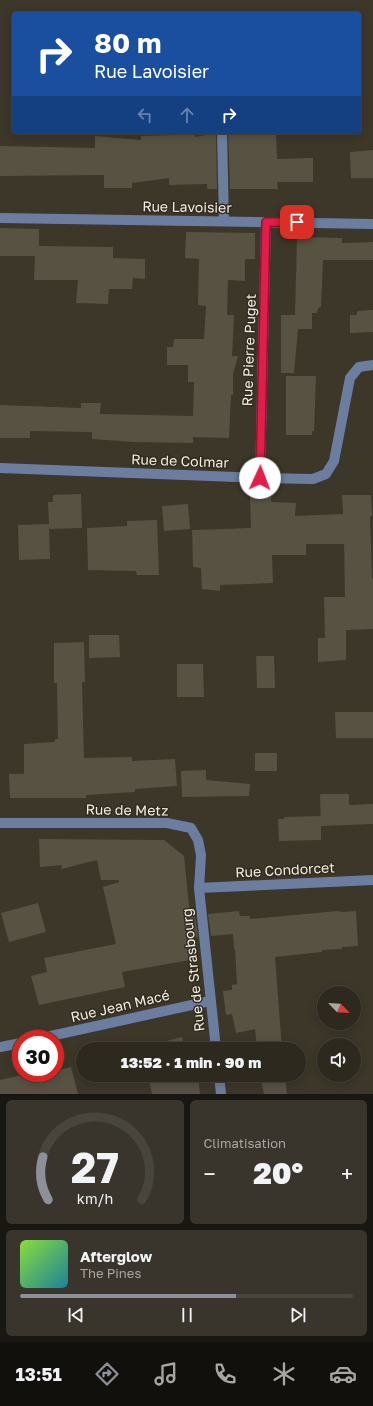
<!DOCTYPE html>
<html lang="fr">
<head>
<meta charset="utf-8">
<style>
  body { margin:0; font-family:"Golos Text",sans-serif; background:#39352c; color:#f1f3f6; height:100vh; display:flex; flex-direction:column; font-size:15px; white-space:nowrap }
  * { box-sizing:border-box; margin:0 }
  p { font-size:13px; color:#a7a6a4 }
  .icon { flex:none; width:22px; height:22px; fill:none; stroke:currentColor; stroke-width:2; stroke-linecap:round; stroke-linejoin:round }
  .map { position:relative; height:1094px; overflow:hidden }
  .panel { display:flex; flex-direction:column; gap:6px; padding:6px; background:#191711; flex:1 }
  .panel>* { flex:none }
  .banner { position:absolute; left:12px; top:12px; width:349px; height:122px; border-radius:4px; box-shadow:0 2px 10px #0003,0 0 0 1px #48453d; background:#1a4fa0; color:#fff; overflow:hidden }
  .needle { width:26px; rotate:115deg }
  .controls { position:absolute; left:317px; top:986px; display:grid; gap:8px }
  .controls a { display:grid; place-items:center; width:44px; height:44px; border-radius:50%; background:#2d291f; box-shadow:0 2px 10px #0003,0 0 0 1px #48453d; font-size:20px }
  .speed { position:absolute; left:12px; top:1030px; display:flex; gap:8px; font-size:20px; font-weight:700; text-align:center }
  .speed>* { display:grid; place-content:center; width:52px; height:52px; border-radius:50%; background:#2d291f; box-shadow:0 2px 10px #0003,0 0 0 1px #48453d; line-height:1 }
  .speed .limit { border:6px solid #d22; background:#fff; color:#111 }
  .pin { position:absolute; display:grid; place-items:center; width:34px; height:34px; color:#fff; margin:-17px; border-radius:8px; box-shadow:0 2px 6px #0006 }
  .me { position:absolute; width:44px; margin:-22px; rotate:2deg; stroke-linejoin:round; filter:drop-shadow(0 0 3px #0008) }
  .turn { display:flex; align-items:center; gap:14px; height:84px; padding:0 16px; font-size:18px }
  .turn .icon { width:52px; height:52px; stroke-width:2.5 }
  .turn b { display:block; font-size:28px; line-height:34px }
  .lanes { display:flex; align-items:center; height:38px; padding:0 16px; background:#0003; justify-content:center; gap:20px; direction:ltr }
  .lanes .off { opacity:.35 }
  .big { font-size:30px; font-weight:800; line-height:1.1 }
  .panel .widget { flex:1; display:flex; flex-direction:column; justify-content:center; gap:6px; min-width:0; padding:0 14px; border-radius:6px; background:#39352c }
  .panel .dial { align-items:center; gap:0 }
  .dial svg { height:104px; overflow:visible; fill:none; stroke:#48453d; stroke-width:7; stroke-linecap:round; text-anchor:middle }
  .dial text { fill:#f1f3f6; stroke:none }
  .song { display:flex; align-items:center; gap:12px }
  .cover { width:48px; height:48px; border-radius:6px; background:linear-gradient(135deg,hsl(90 70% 55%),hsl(190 70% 35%)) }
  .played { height:4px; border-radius:2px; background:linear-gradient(90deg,#8c9099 65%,#48453d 65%) }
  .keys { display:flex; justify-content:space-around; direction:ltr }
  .heat { display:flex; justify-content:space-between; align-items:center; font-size:22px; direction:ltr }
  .panel .tiles { flex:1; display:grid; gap:6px; grid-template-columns:1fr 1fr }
  .widget:last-child { grid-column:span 2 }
  .trip { position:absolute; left:76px; top:1042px; width:230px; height:40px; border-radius:20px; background:#2d291f; box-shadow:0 2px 10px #0003,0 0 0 1px #48453d; font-weight:800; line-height:40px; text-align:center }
  .dock { display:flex; height:64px; justify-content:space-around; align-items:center; background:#12100c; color:#a7a6a4 }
  .dock .icon { width:28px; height:28px }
  .dock .current { color:#8c9099 }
  .dock b { font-size:18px; color:#f1f3f6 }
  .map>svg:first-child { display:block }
</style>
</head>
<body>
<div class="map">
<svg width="373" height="1094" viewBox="0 0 373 1094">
  <rect width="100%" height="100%" fill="#3c3729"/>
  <g fill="#585243">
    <path d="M178,132H195V137L216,133L217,189H209L207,188V184L169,185V178L132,183V188H104V175L0,176V146L95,148V136L141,140V136L178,135Z"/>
    <path d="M228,132H276L277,159L313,158V182H277L278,189H230Z"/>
    <path d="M373,150V178H351L350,152Z"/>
    <path d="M0,228L39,229V246L113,247V258L145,259V279L133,278L132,289H109L108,304L76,303L78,280H34L35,256H0Z"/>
    <path d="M186,232L255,233V259H245V281L228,280L227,315H234L232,356H238L233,374V395H231L229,438L193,437V443L134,442L92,439V432L30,431V438H0V405L81,408V403H101L100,414L193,416L194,382H188V365H167V347H173L174,339H204L206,306L198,305L199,259L185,258Z"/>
    <path d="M297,237L342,238V243L373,242V260H323L321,307L318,308L317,313H312V329H298L294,373H281V315H295Z"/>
    <path d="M373,310V332L350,333V315H357V311Z"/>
    <path d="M286,376H316L314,431H312V435H286Z"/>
    <path d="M81,494L82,528L49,529L50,559L19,560L18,525L49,524L48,502H53V495Z"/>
    <path d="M342,495H371L372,516H370L372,579H373V629L346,630V660L318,662V638H325L324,597H345L344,544H306V555H272L273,583L220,585V591L202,589L201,568L193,567L192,530L251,528L250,497L271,496V502L296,503L295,516L343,514Z"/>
    <path d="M188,504L190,529L164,531L162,506Z"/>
    <path d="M157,520L159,575H137L136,571L88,570L87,528L127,526V521Z"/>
    <path d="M89,635H119L120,657L89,658Z"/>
    <path d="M84,642L85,682H82L84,758L132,757V761L175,759L177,786L135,789V792L86,795V798H10L9,774H24V744L55,742V739H58L57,683H54V643Z"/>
    <path d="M256,656H274L275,688H257Z"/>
    <path d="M177,664H203L204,697H177Z"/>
    <path d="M335,712H373V738H336Z"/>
    <rect x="255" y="753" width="22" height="18"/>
    <path d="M206,770V780L250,784L249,796L182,797L181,771Z"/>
    <path d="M320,794H349V805L373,804V824L321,826Z"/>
    <path d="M321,816V840L279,841L278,819H284V817Z"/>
    <path d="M39,839L164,840L184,856L190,916H195L198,937L193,938L196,959L122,972L125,987L39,1005L31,976L47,972L44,958L116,944L103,887L119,882V880H101L97,860L61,869L62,865L40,867Z"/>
    <path d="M38,903L46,932L9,942L1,913Z"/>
    <path d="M239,911L240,916H250V919L338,911L341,912L356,911L358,946L342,947V949L322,950V952L275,957L282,1049H257L255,1029L236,1033L232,1014L226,1015L223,991L232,990V985L237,984L235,949H234L233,934L211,936L208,914Z"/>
    <path d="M182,1037L185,1049H164L162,1042Z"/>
    <path d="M71,1067L78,1094H0V1080L31,1073H55V1071Z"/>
    <path d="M148,1075H198L200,1094H152Z"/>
    <path d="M260,1075H285L287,1094H264Z"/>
  </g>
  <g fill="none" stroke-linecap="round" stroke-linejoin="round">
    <g stroke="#6c7e9f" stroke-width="10">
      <path d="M222,132L224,221"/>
      <path d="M0,218L373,224"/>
      <path d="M0,468L260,478L313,479L326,474L334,461L350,378L359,367L373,365"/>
      <path d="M260,478L266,222"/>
      <path d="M0,823H167L191,828L198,840L201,855L199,888L216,1049"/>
      <path d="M199,888L373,880"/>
      <path d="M37,1039L210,1001"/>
      <path d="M0,1047L21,1043"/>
      <path d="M219,1075L221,1094"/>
    </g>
  </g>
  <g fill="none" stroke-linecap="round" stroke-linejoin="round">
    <g stroke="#92132f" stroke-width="10">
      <path id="route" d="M260,478L266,222H297"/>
    </g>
    <use href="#route" stroke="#e11d48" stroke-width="7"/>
  </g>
  <g text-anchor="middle" stroke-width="3" stroke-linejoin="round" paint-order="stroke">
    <g font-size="14" fill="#f0ede4" stroke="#322c1f">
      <text transform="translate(187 207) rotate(1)" y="5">Rue Lavoisier</text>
      <text transform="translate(249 350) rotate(-88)" y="5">Rue Pierre Puget</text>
      <text transform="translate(180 461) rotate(2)" y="5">Rue de Colmar</text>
      <text transform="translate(127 810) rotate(1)" y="5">Rue de Metz</text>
      <text transform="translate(285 870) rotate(-3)" y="5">Rue Condorcet</text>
      <text transform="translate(193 970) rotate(-96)" y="5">Rue de Strasbourg</text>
      <text transform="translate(120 1006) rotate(-13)" y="5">Rue Jean Macé</text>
    </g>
  </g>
</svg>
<div class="controls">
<a><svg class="needle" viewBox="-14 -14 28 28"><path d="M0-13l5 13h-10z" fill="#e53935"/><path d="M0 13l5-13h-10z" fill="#a7a6a4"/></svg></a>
<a><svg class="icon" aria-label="sound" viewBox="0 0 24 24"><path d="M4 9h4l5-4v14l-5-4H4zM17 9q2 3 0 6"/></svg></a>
</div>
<div class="speed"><div class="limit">30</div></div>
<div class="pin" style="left:297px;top:222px;background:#d93025"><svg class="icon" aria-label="arrive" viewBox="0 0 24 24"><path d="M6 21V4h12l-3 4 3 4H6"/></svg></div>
<svg class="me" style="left:260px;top:478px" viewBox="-20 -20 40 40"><circle r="19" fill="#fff"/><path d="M0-13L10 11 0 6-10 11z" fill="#e11d48"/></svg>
<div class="trip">13:52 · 1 min · 90 m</div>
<div class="banner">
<div class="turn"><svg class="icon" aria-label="right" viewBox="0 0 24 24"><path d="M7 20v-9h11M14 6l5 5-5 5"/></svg><div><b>80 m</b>Rue Lavoisier</div></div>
<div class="lanes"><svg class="icon off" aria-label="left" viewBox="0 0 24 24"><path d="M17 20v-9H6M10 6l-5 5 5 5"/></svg><svg class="icon off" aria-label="ahead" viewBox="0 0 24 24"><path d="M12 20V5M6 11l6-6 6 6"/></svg><svg class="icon" aria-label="right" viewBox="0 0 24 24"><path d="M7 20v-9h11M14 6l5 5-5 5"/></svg></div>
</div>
</div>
<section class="panel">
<div class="tiles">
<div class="widget dial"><svg viewBox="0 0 100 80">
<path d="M14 69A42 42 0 1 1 86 69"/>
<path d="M14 69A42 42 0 0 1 10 36" stroke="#8c9099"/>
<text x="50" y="56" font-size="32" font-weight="700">27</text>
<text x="50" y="72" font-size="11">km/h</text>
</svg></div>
<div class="widget"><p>Climatisation</p>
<div class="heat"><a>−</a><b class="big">20°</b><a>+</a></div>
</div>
<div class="widget">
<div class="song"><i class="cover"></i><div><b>Afterglow</b><p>The Pines</p></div></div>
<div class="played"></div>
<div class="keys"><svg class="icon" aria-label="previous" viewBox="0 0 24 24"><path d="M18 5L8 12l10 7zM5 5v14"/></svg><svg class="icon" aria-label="pause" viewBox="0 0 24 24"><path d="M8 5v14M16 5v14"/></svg><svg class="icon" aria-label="next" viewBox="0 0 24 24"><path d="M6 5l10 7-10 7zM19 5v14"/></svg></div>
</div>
</div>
</section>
<nav class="dock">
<b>13:51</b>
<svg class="icon current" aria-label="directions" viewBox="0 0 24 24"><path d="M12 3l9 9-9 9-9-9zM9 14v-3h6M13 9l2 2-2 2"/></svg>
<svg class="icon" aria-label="music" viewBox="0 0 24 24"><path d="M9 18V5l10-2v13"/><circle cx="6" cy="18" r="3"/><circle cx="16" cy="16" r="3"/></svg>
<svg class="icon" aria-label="phone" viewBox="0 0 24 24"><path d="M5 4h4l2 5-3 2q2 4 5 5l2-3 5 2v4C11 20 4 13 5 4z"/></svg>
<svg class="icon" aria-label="climate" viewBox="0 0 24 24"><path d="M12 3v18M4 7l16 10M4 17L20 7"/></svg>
<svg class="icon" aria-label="car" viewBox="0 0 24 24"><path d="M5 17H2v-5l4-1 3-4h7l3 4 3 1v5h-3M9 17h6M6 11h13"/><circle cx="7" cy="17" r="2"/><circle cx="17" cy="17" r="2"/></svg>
</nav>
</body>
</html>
